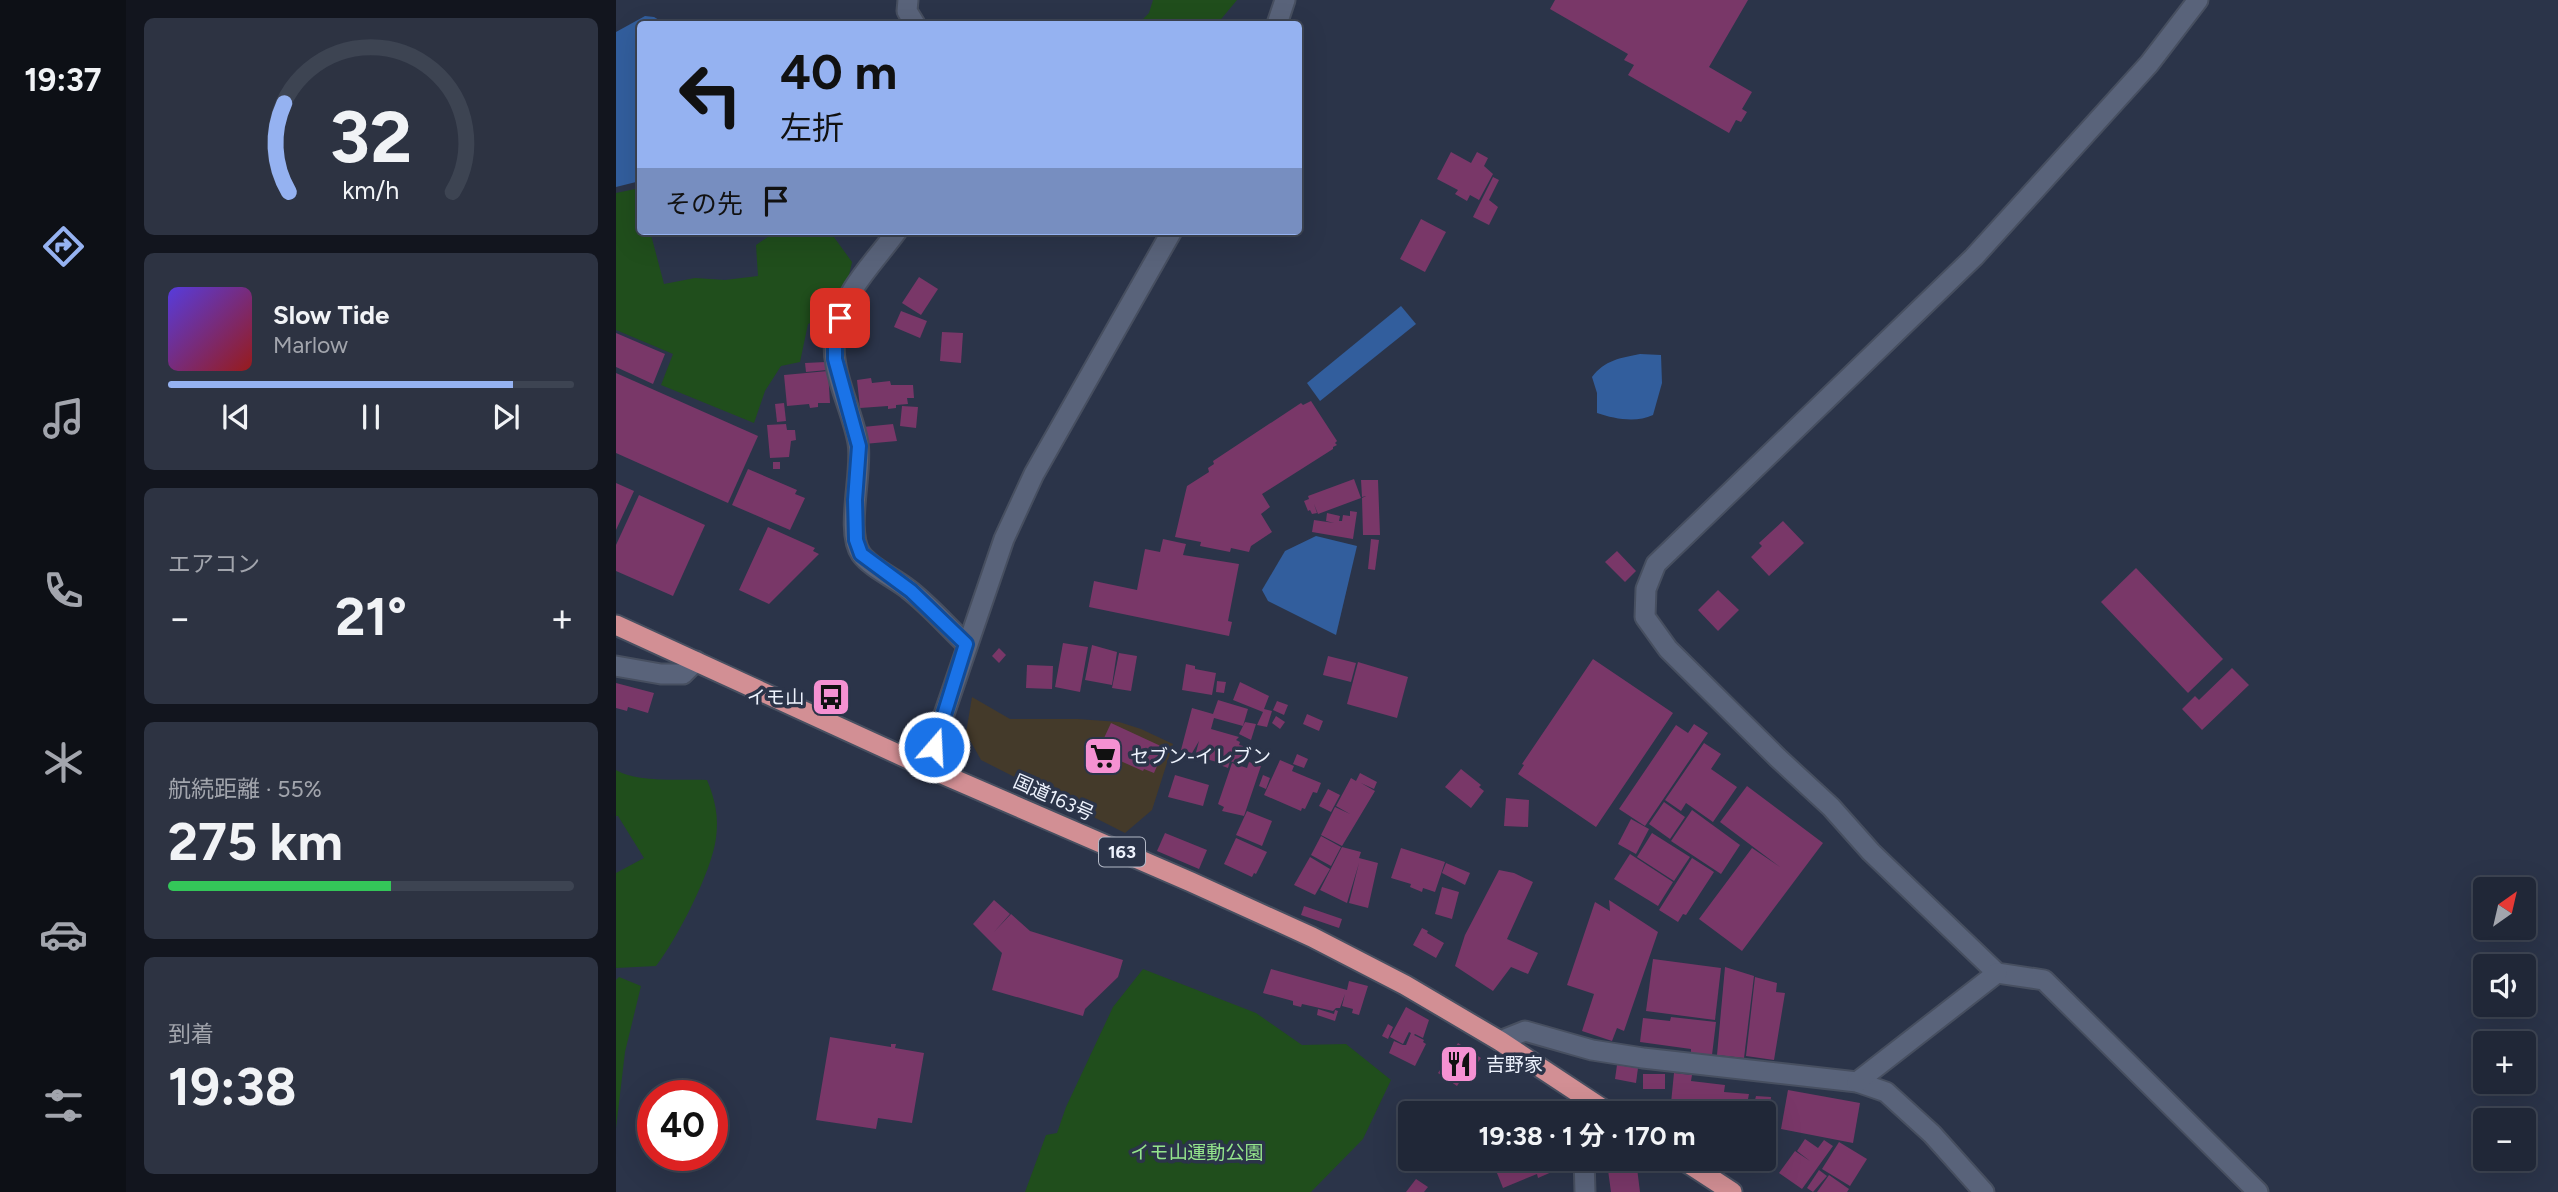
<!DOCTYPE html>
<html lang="ja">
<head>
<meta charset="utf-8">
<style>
  body { margin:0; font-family:Figtree,"Noto Sans JP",sans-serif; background:#2d3342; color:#f1f3f6; height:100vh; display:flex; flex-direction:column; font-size:26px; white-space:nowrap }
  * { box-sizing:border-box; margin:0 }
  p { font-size:23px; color:#a2a5ad }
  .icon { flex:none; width:38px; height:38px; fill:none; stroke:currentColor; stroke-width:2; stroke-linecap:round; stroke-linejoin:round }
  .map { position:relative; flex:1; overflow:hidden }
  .drawer { display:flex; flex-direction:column; gap:18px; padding:18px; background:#12151e; width:490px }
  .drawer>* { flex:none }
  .banner { position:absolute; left:21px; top:21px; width:665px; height:214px; border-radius:7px; box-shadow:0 7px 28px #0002,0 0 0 2px #3d4452; background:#95b2f1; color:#111; overflow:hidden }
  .needle { width:46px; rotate:34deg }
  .buttons { position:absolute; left:1857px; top:877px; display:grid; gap:14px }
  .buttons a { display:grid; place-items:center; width:63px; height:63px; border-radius:7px; background:#202737; box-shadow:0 7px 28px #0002,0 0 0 2px #3d4452; font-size:35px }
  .speed { position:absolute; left:21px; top:1080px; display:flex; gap:14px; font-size:35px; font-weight:700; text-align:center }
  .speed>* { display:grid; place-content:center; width:91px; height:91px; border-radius:50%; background:#202737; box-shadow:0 7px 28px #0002,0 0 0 2px #3d4452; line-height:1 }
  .speed .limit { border:10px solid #d22; background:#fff; color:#111 }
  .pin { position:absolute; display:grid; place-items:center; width:60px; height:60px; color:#fff; margin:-30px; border-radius:14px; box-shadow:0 4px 10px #0006 }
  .me { position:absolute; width:77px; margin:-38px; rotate:19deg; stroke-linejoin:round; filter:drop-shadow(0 0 5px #0008) }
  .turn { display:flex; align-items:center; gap:24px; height:147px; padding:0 28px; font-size:32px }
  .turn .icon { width:91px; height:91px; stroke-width:2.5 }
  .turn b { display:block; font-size:49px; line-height:60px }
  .then { display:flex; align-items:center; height:66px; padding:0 28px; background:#0003; gap:14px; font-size:26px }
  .big { font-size:52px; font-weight:700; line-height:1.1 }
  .drawer .card { flex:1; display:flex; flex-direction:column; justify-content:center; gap:10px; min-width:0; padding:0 24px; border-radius:10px; background:#2d3342 }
  .drawer .dial { align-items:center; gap:0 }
  .dial svg { height:182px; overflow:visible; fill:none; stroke:#3d4452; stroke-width:7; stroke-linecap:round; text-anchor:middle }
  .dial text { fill:#f1f3f6; stroke:none }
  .song { display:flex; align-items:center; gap:21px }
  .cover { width:84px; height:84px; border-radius:10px; background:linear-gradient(135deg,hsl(250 70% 55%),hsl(0 70% 35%)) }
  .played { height:7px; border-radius:4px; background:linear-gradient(90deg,#95b2f1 85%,#3d4452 85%) }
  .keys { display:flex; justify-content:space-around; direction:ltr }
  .heat { display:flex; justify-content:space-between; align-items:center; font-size:38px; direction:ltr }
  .charge { height:10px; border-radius:5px; background:linear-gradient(90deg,#34c759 55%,#3d4452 0) }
  .trip { position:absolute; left:782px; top:1101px; width:378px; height:70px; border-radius:7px; background:#202737; box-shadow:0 7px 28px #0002,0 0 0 2px #3d4452; font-weight:700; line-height:70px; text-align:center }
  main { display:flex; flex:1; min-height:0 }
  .tabs { display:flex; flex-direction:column; width:126px; justify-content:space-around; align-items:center; background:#0d1016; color:#a2a5ad }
  .tabs .icon { width:49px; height:49px }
  .tabs .current { color:#95b2f1 }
  .tabs b { font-size:32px; color:#f1f3f6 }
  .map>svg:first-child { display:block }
</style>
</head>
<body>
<main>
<nav class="tabs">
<b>19:37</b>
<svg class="icon current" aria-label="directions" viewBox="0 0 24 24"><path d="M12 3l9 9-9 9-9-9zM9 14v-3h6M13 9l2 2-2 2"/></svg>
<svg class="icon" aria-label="music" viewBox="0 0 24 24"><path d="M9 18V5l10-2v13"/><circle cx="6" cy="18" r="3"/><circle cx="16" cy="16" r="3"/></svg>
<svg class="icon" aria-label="phone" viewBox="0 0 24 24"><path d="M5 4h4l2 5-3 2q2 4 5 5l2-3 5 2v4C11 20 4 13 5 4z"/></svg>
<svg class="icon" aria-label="climate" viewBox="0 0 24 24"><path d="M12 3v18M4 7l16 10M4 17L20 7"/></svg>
<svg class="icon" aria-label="car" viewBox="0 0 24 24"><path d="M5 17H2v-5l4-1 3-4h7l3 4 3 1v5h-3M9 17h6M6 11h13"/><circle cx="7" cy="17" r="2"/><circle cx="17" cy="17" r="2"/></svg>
<svg class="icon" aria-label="filters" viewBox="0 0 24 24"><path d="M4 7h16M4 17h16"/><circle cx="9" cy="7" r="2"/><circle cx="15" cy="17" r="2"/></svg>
</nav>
<section class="drawer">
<div class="card dial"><svg viewBox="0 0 100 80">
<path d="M14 69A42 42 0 1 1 86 69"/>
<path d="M14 69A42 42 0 0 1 12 30" stroke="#95b2f1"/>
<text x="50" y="56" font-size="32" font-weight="700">32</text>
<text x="50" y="72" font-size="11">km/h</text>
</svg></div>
<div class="card">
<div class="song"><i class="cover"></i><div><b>Slow Tide</b><p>Marlow</p></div></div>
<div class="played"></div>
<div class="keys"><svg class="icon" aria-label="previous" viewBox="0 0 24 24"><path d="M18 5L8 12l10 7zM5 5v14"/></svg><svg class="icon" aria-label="pause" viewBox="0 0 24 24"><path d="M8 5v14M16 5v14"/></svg><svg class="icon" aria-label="next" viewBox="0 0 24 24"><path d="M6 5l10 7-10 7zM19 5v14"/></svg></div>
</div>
<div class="card"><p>エアコン</p>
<div class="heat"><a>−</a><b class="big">21°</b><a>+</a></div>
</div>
<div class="card"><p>航続距離 · 55%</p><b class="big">275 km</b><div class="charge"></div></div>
<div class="card"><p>到着</p><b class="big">19:38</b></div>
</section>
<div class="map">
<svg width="1942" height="1192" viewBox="0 0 1942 1192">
  <rect width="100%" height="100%" fill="#2b3449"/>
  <path fill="#443a2a" d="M356,697L394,719H462L503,722L525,729L557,744L536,810L509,833L365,760L350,733Z"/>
  <g fill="#204e1c">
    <path d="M537,0H621L601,24H522L533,13Z"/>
    <path d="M24,188V231H34L48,284L79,278L109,280L142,276L140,245L159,232L165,231H209L215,233L236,262L231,284L212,315L192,324L184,362L165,366L149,391L138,423L45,385L57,354L0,330V193Z"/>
    <path d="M0,770C21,783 66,779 91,780C99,799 103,817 100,838C96,871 61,939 40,966L0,968V873L28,858L2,816H0Z"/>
    <path d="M527,969L640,1013L686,1045L730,1044L775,1080L747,1139L695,1192H409L430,1135L441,1133L450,1107L497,1007Z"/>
    <path d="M3,977L25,986L9,1052L0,1128V980Z"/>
  </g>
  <g fill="#325e9d">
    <path d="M29,16L38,17L50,24H24V181L0,187V32Z"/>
    <path d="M785,306L800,324L704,401L691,383Z"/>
    <path d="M1024,354L1045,355L1046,383L1037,415C1020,423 999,419 981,413V393L976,377C989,360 1004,358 1024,354Z"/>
    <path d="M700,536L741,546L720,635L652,601L646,590L669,551Z"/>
  </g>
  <g fill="#793768">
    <path d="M939,0H1132L1093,67L1136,92L1126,109L1131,112L1125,122L1120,120L1113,133L1012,75L1018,65L1008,60L1012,54L934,9Z"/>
    <path d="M835,152L855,163L861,152L872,158L868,166L877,174L863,200L854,195L851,201L839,194L842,190L821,179Z"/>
    <path d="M877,177L883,180L873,200L882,207L873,225L857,217Z"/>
    <path d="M805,219L830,232L809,272L784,259Z"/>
    <path d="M303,277L322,289L305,315L286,303Z"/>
    <path d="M285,311L311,321L304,338L278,327Z"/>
    <path d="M326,332L347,333L345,363L324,361Z"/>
    <path d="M0,333L49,354L37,384L0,367Z"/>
    <path d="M210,362L211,370L190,372L189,363Z"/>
    <path d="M212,371L214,403H202V407L194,408L193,404L171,406L168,375Z"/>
    <path d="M0,373L142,436L112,503L0,453Z"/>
    <path d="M255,378L256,383L274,381L275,385H297L298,398H291L292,404L280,405V408L272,409V406L244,408L241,380Z"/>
    <path d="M695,401L721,441L719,443L721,445L717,447V449L646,494L654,507L645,514L656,532L635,546L633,552L615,548L614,552L584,546L585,542L559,537L571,486L593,472L592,468L598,464L597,461L685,403L687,405Z"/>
    <path d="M168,403L170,421L161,422L159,404Z"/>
    <path d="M286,406L302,407L300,428L284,426Z"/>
    <path d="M170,424L171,430H179L180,440L175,441L173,457L154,458L151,425Z"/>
    <path d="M277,424L281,441L248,444L247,427Z"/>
    <rect x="157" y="462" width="7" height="7"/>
    <path d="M132,469L181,490L179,494L189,498L174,530L116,505Z"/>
    <path d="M738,479L745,498L702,514L698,504L701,513L696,514L694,510L692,511L688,501L693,499L692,496Z"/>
    <path d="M745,480H762L764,535H747L746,498L750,496L746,497Z"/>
    <path d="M0,483L18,491L0,530Z"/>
    <path d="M23,495L89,525L57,596L0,571V545Z"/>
    <path d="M734,511L741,512L737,539L696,532L698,520L718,523L710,521L711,513L724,516L723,521H726L727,515L734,516Z"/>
    <path d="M1167,521L1188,543L1153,576L1135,557L1146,546L1143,543Z"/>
    <path d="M152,527L199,548L197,551L203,554L153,604L123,590Z"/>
    <path d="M547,539L570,544L567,555L623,564L612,621L616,622L613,636L473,607L478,581L521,590L529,549L544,552Z"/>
    <path d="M755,539L763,540L759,570L752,569Z"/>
    <path d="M1001,551L1020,571L1009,582L989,562Z"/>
    <path d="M1520,568L1607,659L1572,693L1485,602Z"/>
    <path d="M1102,590L1123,610L1102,631L1082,610Z"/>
    <path d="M447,643L472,647L464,692L439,687Z"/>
    <path d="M476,645L501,652L496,685L469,680Z"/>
    <path d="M383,648L390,655L383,663L376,656Z"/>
    <path d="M503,653L521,656L515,691L496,688Z"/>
    <path d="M712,656L740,663L735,682L707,675Z"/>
    <path d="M977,659L1057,713L980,827L902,774L908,765L906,764Z"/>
    <path d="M742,662L792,677L781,718L731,704Z"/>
    <path d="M570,664L579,666V669L600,673L596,695L566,690Z"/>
    <path d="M411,665L437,666L436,689L410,688Z"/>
    <path d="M1616,668L1633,685L1586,730L1566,709L1579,696L1583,700Z"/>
    <path d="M601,681L610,682L608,693L600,692Z"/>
    <path d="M624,682L653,696L648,709L656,711L651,727L641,725L647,712L617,700Z"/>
    <path d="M0,683L38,693L32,713L12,707L11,711L0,708Z"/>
    <path d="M602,700L632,709L627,726L598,718L595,729L623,737L620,740L624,742L623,745L631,747L626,765L614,761L612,768L601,764V762L579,756L583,741L576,753L565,750L576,708L597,714Z"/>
    <path d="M661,701L672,705L668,715L657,710Z"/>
    <path d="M691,714L707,721L703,731L687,724Z"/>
    <path d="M660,716L669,722L664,729L656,723Z"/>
    <path d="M629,722L640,724L635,740L623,734Z"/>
    <path d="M495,723L549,748L538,773L528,769L527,771L482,751Z"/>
    <path d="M1078,724L1092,733L1029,826L1003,809L1060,725L1072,733Z"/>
    <path d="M1088,743L1105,754L1095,769L1121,787L1097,822L1070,803L1065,811L1049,800Z"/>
    <path d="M681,754L692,759L688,768L677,764Z"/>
    <path d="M664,760L678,766L676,771L705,783L701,793L697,792L689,809L686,808L685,811L648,795Z"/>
    <path d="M633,762L645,766L628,816L606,811L608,807L602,804L616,763L631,768Z"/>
    <path d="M845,769L865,785L863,787L868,791L855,808L829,787Z"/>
    <path d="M744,773L761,782L758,789L745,783L759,791L726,846L705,835L719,807L734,814L720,806L735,778L740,781Z"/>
    <path d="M559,775L593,785L587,806L552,797Z"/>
    <path d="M647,775L654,778L650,789L643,786Z"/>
    <path d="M1131,786L1207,843L1126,951L1083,919L1136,848L1164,867L1104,822Z"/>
    <path d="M712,789L724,795L715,812L703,806Z"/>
    <path d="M890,798L913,800L912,827L888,826Z"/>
    <path d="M1048,802L1069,817L1054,839L1033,824Z"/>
    <path d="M1076,810L1124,845L1105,874L1055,841Z"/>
    <path d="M631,811L656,821L646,846L620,835Z"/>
    <path d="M1015,819L1033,829L1020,854L1002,844Z"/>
    <path d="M549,833L591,850L583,869L541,851Z"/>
    <path d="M1036,833L1074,857L1058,881L1021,857Z"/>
    <path d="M705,836L725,847L715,866L695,855Z"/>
    <path d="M620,838L651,852L640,874L638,873L636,877L608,864Z"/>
    <path d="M726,847L745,852L743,858L762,863L752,908L733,903L743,863L731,903L704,890Z"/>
    <path d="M785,848L829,862L819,892L807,888L806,892L794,887L795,884L775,878Z"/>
    <path d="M1014,854L1057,882L1042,906L998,879Z"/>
    <path d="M694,857L714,869L699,895L678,885Z"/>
    <path d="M1076,858L1098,872L1070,915L1067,914L1062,922L1043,910Z"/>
    <path d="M830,863L854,873L849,885L826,873Z"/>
    <path d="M883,870L898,873L917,882L891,939L922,953L912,974L895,967L877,991L839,966L849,935Z"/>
    <path d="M826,887L843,892L836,919L819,914Z"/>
    <path d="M378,900L394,914L378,932L395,914L414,931L507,960L502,977L469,1009L467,1016L376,990L386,953L357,924Z"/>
    <path d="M993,900L1042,932L1008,1031L1001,1028L996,1041L966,1031L978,994L951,985L979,902L994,911Z"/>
    <path d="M688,906L726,919L723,928L685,915Z"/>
    <path d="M806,928L812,931L811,933L828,943L820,958L797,945Z"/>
    <path d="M1037,959L1105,968L1099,1020L1030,1011Z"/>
    <path d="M1109,967L1138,976L1128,1058L1101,1055Z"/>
    <path d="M655,969L731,990L733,981L752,986L743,1015L736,1013L737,1009L726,1006L729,994L724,1008H720L717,1011L686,1004L685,1007L677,1005V1001L647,993Z"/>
    <path d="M1139,977L1161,983L1160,992L1169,993L1158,1060L1130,1056Z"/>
    <path d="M790,1007L813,1020L807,1038L799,1034L798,1035L808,1040L807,1042L810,1044L799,1066L773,1053L778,1041L787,1045H790L795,1033L793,1032L787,1044L774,1037Z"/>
    <path d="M702,1009L718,1014L719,1010L722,1011L719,1021L701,1015Z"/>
    <path d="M1055,1017L1100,1022L1096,1055L1075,1053V1049L1024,1042L1027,1018L1054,1021Z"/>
    <path d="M772,1024L777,1027L772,1039L766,1036Z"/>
    <path d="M214,1037L275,1047V1044H280L279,1048L308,1053L296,1123L262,1118L260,1129L200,1120Z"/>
    <path d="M842,1043L865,1058L860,1065L856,1063L841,1086L822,1073Z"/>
    <path d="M1001,1065L1022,1068L1020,1083L999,1079Z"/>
    <path d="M1058,1073L1076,1075L1075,1081L1109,1085L1108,1092L1133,1094L1132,1099L1139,1100L1140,1096L1155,1097L1150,1150H1148V1113H1054Z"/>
    <rect x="1027" y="1074" width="22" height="15"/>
    <path d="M1172,1090L1244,1103L1237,1143L1165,1129Z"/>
    <path d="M1189,1139L1202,1148L1208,1140L1217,1146L1186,1189L1163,1173L1179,1151L1194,1161L1181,1151Z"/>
    <path d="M1223,1142L1251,1159L1234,1186L1206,1169Z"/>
    <path d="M875,1158H941L943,1165L936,1168L938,1171L922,1178L921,1174L887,1188Z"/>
    <path d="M1121,1158H1149V1163L1121,1160Z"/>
    <path d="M997,1165H1006V1169L1021,1168L1024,1192H995L992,1170L998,1169Z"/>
    <path d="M1203,1170L1211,1176L1197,1192L1191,1188Z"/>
    <path d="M1213,1175L1233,1189L1231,1192H1201Z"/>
    <path d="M800,1179L812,1187L808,1192H790Z"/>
  </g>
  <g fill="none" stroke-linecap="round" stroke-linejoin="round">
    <g stroke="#474f60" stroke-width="23">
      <g id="minor">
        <path d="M292,0L291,11L299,24"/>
        <path d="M1582,0L1533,64L1358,257L1040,564L1030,589L1029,617L1052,649L1162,758L1215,807L1255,852L1381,973L1428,980L1642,1192"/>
        <path d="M281,231C257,264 230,288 220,329C211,367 236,407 242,443C247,471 229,531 245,554C254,567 280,579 292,589C313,605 331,626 350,644"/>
        <path d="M0,666L45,674H67L80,661"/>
        <path d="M884,1041L909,1031L976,1050L1027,1058L1241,1082L1270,1092L1316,1134L1368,1192"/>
        <path d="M1241,1082L1381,973"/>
      </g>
    </g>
    <g stroke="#474f60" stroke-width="23">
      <g id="tertiary">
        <path d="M661,24L669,0"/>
        <path d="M310,767L388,539L418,474L556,231"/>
        <path d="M968,1158L969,1192"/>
      </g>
    </g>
    <g stroke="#474f60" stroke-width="23">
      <g id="trunk">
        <path d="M0,625L310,767L575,882L696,937L789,985L884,1041L993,1113"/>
        <path d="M1064,1158L1116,1192"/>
      </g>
    </g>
    <use href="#minor" stroke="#59637a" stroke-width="19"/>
    <use href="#tertiary" stroke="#59637a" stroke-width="19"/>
    <use href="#trunk" stroke="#d28f94" stroke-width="19"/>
  </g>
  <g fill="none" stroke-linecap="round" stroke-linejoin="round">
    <g stroke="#114b97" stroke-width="18">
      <path id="route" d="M224,318L219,331V359L243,446L239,500L240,540L245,554L295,591L350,644L318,747"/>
    </g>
    <use href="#route" stroke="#1a73e8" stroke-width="12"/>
  </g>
  <defs>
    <g id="bus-square" transform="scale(2.0125)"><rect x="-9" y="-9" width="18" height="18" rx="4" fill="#f591d2" stroke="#2b3449"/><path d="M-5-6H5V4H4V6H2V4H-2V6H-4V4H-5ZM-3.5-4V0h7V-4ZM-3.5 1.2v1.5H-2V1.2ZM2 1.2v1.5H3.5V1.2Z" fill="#111"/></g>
    <g id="supermarket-square" transform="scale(2.0125)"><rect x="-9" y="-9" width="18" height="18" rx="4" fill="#f591d2" stroke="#2b3449"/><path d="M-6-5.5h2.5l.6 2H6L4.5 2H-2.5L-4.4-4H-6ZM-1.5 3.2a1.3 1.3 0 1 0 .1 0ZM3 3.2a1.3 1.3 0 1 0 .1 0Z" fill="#111"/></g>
    <g id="restaurant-square" transform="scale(2.0125)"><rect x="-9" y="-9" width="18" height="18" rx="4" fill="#f591d2" stroke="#2b3449"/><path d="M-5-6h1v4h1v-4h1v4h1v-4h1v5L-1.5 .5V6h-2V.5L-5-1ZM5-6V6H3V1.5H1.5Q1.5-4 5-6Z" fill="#111"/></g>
  </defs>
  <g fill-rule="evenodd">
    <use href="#bus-square" x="215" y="697"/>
    <use href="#supermarket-square" x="487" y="756"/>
    <use href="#restaurant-square" x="843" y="1064"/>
  </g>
  <g text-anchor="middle" stroke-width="7" stroke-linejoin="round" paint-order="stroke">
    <rect fill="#2b3449" stroke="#b3b9c7" stroke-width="2" x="483" y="837.5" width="46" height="29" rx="5"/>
    <g font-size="18" font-weight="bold" fill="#edf2fd">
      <text x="506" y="858">163</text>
    </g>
    <g font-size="19" fill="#edf2fd" stroke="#2b3449" text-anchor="start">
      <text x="188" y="704" text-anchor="end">イモ山</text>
      <text x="514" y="763">セブン-イレブン</text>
      <text x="870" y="1071">吉野家</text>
    </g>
    <g font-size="19" fill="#edf2fd" stroke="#2b3449">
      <text transform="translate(438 797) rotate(24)" y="7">国道163号</text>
    </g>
    <g font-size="19" fill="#94e48c" stroke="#2b3449">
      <text x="581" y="1159">イモ山運動公園</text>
    </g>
  </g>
</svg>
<div class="buttons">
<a><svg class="needle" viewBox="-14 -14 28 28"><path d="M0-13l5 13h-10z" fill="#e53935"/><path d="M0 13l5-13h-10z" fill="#a2a5ad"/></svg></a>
<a><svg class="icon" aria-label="sound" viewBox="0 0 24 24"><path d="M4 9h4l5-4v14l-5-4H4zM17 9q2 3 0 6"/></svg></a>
<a>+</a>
<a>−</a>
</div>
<div class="speed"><div class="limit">40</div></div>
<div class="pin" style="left:224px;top:318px;background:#d93025"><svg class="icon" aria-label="arrive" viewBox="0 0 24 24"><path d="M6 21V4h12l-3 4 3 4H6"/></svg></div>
<svg class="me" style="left:318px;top:747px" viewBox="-20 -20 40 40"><circle r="17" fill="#1a73e8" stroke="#fff" stroke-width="3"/><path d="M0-11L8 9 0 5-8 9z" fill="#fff"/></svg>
<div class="trip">19:38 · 1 分 · 170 m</div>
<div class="banner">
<div class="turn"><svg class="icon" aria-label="left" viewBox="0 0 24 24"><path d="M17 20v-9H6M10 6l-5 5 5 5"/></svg><div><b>40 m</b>左折</div></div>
<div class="then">その先<svg class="icon" aria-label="arrive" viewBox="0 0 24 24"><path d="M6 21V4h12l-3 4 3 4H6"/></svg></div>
</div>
</div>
</main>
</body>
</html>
